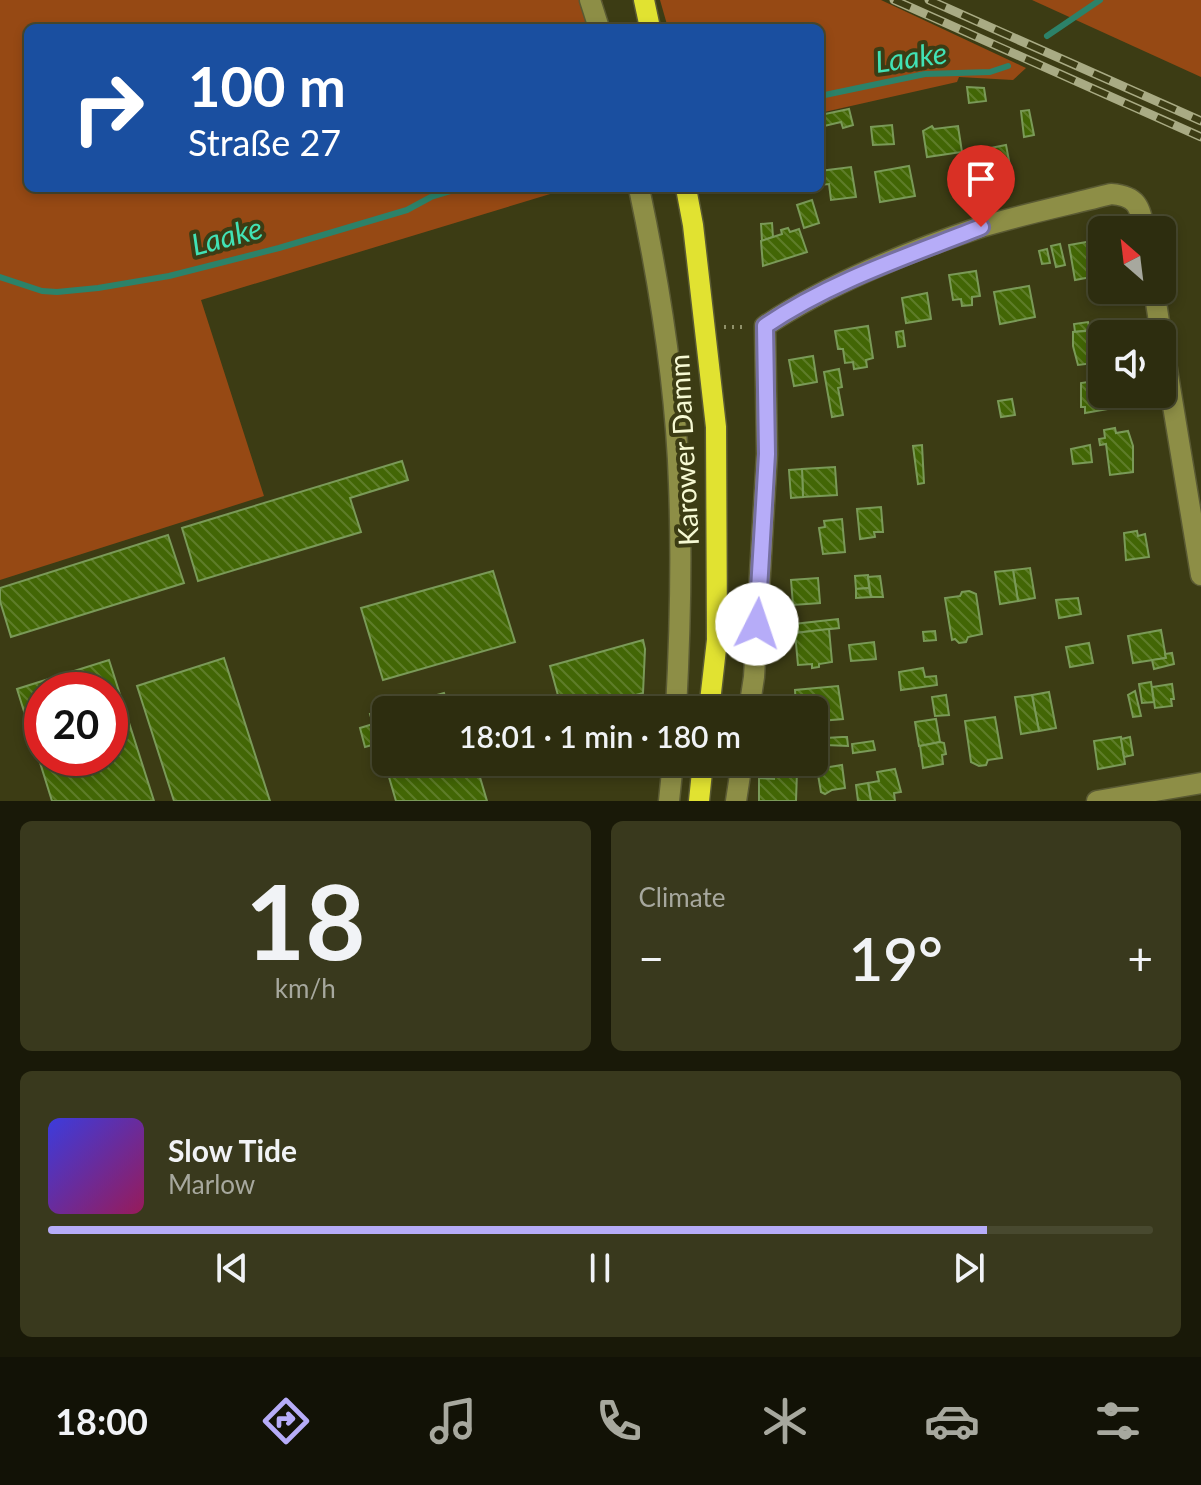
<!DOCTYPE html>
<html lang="en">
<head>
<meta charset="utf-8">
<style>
  body { margin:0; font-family:Lato,sans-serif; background:#39391d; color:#f1f3f6; height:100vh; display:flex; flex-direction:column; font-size:30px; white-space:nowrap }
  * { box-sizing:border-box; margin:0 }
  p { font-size:26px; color:#a7a89e }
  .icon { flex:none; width:44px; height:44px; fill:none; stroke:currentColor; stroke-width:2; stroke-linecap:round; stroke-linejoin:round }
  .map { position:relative; height:801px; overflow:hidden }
  .panel { display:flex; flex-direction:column; gap:20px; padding:20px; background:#191908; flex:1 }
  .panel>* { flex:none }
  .hud { position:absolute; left:24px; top:24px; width:800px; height:168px; border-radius:12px; box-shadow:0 4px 12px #0003,0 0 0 2px #48492f; background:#1a4fa0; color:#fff; overflow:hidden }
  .needle { width:52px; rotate:332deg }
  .fabs { position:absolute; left:1088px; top:216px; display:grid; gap:16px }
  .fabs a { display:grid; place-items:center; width:88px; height:88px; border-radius:12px; background:#2d2d0f; box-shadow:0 4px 12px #0003,0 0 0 2px #48492f; font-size:40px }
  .speed { position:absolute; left:24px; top:672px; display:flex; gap:16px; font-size:40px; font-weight:700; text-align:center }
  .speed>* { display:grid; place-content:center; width:104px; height:104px; border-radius:50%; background:#2d2d0f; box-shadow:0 4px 12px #0003,0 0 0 2px #48492f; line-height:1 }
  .speed .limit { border:12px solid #d22; background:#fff; color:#111 }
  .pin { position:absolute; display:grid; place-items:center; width:68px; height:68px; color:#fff; margin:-82px -34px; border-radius:50% 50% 50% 0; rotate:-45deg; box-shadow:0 0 8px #0007 }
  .pin .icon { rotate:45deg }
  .me { position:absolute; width:88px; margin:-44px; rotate:4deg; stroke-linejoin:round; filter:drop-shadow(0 0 6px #0008) }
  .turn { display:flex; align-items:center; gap:28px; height:168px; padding:0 32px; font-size:36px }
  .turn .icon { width:104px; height:104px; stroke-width:2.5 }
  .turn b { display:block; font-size:56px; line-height:68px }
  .big { font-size:60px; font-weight:600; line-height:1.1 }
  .panel .tile { flex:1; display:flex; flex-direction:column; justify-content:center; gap:12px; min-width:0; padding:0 28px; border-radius:12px; background:#39391d }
  .panel .dial { align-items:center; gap:0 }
  .dial b { font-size:104px; line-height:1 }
  .song { display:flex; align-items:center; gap:24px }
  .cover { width:96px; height:96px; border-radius:12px; background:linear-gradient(135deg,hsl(240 70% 55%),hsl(330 70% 35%)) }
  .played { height:8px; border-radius:4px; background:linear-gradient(90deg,#b6acf8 85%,#48492f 85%) }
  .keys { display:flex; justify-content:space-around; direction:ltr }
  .heat { display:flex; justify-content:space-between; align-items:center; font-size:44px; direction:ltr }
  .panel .tiles { flex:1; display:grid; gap:20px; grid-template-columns:1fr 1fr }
  .tile:last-child { grid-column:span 2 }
  .trip { position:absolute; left:372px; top:696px; width:456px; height:80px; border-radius:12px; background:#2d2d0f; box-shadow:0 4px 12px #0003,0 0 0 2px #48492f; font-weight:600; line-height:80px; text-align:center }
  .tabs { display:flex; height:128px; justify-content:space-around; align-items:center; background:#121206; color:#a7a89e }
  .tabs .icon { width:56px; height:56px }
  .tabs .on { color:#b6acf8 }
  .tabs b { font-size:36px; color:#f1f3f6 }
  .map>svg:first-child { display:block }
</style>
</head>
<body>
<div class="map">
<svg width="1201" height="801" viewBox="0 0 1201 801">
  <defs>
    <pattern id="building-back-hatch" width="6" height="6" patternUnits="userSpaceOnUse" patternTransform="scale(2)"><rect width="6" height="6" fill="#426605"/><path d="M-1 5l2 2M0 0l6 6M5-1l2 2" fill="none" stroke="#5e7d29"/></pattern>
  </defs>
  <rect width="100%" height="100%" fill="#3c3c14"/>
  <g fill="#964914">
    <path d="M0,0H602L608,28H28V188H570L201,300L264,496L0,580Z"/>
    <path d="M660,0H881L1026,68L1013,80L959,77L957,82L820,113V28H668Z"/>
    <path d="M1032,0H1201V77Z"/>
  </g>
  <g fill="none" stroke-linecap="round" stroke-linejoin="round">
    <g stroke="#2c8269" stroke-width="6">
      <path d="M1047,36L1100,0"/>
      <path d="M820,96L925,74L990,72L1008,66"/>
      <path d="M0,277L42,291L57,292L98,288L169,276L279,248L407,210L431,197L461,188"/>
    </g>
  </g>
  <g fill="url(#building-back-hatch)" stroke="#7a9a58" stroke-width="2" fill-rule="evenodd">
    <path d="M967,87L984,88L986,101L969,103Z"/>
    <path d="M849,109L853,125L843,128L841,122L820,127V115Z"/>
    <path d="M1029,110L1034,135L1024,137L1021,111Z"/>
    <path d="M892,125L894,144L873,145L871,127Z"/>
    <path d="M932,126L934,129L958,126L962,152L927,157L923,131Z"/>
    <path d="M1006,145L1011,171L984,176L980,150Z"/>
    <path d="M980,150L983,167L974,169L971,151Z"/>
    <path d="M909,166L915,196L880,202L875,172Z"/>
    <path d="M851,167L856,197L831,200L829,184L820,185V171Z"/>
    <path d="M812,200L819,223L804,228L797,205Z"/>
    <path d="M772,223L773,237L762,241L761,224Z"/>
    <path d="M788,228L790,232L799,229L807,252L763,266L761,241L782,234L781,230Z"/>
    <path d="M1098,240L1102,275L1075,280L1069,245Z"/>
    <path d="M1060,244L1065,265L1056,267L1051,246Z"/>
    <path d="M1047,249L1050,263L1042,264L1039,251Z"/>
    <path d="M976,271L980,296L972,297V305L962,306L961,299L953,300L949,275Z"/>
    <path d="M1029,286L1035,317L1000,324L994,292Z"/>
    <path d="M927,293L931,319L906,323L902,298Z"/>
    <path d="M1088,322L1090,330L1075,332L1074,324Z"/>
    <path d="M868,326L873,358L866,360L867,367L854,369L853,362L845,363L843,349H838L835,331Z"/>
    <path d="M1113,329V334H1102V362L1078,365L1073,346V332Z"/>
    <path d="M903,331L905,346L898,347L896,332Z"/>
    <path d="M813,356L817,382L794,386L789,360Z"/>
    <path d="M839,369L842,387L838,388L843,415L832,417L824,372Z"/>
    <path d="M1102,380V394H1123L1125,406L1085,413V407H1081V383Z"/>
    <path d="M1012,399L1015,415L1001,417L998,401Z"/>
    <path d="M1115,428L1116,433L1128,431L1133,446V472L1110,475L1106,444L1100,445L1099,439L1105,438L1104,430Z"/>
    <path d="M922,445L924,483L918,484L913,446Z"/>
    <path d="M1090,445L1092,462L1073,464L1071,449Z"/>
    <path d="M402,461L408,480L350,498L361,532L198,581L182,528Z"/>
    <path d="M835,467L837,495L803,497L802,469Z"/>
    <path d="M802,469L803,497L791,498L789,470Z"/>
    <path d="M881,507L883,532H874L875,537L860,539L857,509Z"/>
    <path d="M842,519L845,552L823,554L819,528L825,527L824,521Z"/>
    <path d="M1137,531L1138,536L1145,534L1149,557L1126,560L1124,533Z"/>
    <path d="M168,535L184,583L11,637L0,601V588Z"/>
    <path d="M1030,568L1035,598L1018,601L1013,570Z"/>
    <path d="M1013,570L1018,601L1000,604L995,572Z"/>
    <path d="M493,571L515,642L383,680L361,608Z"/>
    <path d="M868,575L869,588L856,589L855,576Z"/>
    <path d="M880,576L883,597H871L868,577Z"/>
    <path d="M818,578L820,603L793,605L791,580Z"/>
    <path d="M869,588L871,597L856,598V589Z"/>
    <path d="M969,591L976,594L982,634L968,637L966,642L959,643L955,639L952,640L945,598L960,596L962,592Z"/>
    <path d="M1078,598L1081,614L1059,618L1056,600Z"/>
    <path d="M838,619L839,628L795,633L794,624Z"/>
    <path d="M829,629L832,662L819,664V667L812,668V664L798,665L795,633Z"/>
    <path d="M1161,630L1166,658L1133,663L1128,636Z"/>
    <path d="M935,631L936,640L924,641L923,632Z"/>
    <path d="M643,640L645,649L643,693L580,710H562L550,666Z"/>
    <path d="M874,642L876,659L851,661L849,645Z"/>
    <path d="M1089,643L1093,663L1070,667L1066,647Z"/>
    <path d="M1172,653L1174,664L1154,669L1152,660L1166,658L1165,654Z"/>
    <path d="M224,658L270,801H174L137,686Z"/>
    <path d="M109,660L154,801H52L17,689ZM42,690H110V758H42Z"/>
    <path d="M923,668L925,677L936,676L937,685L901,690L899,672Z"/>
    <path d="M1151,682L1154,702L1142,703L1139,684Z"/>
    <path d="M1172,684L1174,699H1171L1172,706L1155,708L1152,687Z"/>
    <path d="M838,686L843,719L820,721V728L814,729V710H796L795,690Z"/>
    <path d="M1135,691L1141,716L1133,717L1128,695Z"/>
    <path d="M1049,692L1056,728L1039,731L1032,695Z"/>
    <path d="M444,693L449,710H386V762H464L465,767L476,764L487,801H396L379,743L365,747L360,728L373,724L370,714Z"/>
    <path d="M946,695L949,715L935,716L932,697Z"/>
    <path d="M1032,695L1039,731L1021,734L1015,697Z"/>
    <path d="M995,717L1002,758L988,760L986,765L979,766L971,762L965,721Z"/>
    <path d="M936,719L940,742L919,746L915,722Z"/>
    <path d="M842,737H847L848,746L826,745V738Z"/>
    <path d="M1121,737L1125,764L1098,769L1094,741Z"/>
    <path d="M1130,737L1133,755L1124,757L1121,739Z"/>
    <path d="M873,741L875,750L853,753L852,744Z"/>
    <path d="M940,742L944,743L946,754L942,755L943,764L923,768L920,746Z"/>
    <path d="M842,765L845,788L832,790L825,794L821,792L817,769Z"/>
    <path d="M895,769L901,792L894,793L895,801H871L868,783L879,781L877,772Z"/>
    <path d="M774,771H797L796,801H759V778L774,779Z"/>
    <path d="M868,783L871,801H858L856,785Z"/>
  </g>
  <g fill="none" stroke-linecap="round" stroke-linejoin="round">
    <g stroke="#5a5a33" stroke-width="23">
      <g id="minor">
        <path d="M590,0L599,28"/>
        <path d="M639,188C659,282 676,388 679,484C682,560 680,635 676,710"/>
        <path d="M1154,290L1161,334"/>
        <path d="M1162,339L1201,575"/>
        <path d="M749,710L754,677L767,454L765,326C826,285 912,250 981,227C1024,214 1068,205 1111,194C1137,196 1140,206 1144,230"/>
        <path d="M669,801L673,762"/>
        <path d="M736,801L742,762"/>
        <path d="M1097,801L1201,783"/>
      </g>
    </g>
    <g stroke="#5a5a33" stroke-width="23">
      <g id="major">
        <path d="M644,0L650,28"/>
        <path d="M686,188L693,225L716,427L717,640L709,710"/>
        <path d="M699,801L703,762"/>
      </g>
    </g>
    <g stroke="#8f916a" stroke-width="4" stroke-dasharray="2 6" stroke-linecap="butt">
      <path d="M724,327H747"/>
      <path d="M493,765L504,762"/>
    </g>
    <use href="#minor" stroke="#8d8e46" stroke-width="20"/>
    <use href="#major" stroke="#e1e231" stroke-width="20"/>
    <g stroke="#a9ab84" stroke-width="9">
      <g id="rail">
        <path d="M894,0L1201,137"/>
        <path d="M929,0L1201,121"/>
      </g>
    </g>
    <use href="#rail" stroke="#3c3c14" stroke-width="6" stroke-dasharray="18" stroke-linecap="butt"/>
  </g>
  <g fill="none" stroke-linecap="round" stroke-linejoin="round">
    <g stroke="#7670a1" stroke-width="20">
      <path id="route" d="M757,624L767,454L765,326C831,281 908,256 981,227"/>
    </g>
    <use href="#route" stroke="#b6acf8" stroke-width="14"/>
  </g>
  <g text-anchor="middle" stroke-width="8" stroke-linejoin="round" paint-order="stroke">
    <g font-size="28" fill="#f6f9d3" stroke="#3c3c14">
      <text transform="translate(684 450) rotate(-93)" y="10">Karower Damm</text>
    </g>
    <g font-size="30" font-style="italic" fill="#41e2b5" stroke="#3c3c14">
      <text transform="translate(911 58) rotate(-8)" y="10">Laake</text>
      <text transform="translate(227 237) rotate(-15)" y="10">Laake</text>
    </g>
  </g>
</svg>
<div class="fabs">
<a><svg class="needle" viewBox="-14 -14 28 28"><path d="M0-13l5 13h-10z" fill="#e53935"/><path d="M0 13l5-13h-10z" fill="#a7a89e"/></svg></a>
<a><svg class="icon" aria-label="sound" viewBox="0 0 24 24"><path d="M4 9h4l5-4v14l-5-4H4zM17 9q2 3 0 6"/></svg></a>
</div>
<div class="speed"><div class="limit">20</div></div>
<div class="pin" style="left:981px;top:227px;background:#d93025"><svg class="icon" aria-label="arrive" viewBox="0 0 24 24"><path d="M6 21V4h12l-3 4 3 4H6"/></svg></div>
<svg class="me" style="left:757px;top:624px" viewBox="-20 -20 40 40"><circle r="19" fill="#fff"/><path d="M0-13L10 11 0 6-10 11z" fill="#b6acf8"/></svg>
<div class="trip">18:01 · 1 min · 180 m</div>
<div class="hud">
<div class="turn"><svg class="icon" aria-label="right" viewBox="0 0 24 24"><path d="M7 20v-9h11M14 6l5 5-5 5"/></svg><div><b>100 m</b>Straße 27</div></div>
</div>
</div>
<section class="panel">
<div class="tiles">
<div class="tile dial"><b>18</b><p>km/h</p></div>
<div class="tile"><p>Climate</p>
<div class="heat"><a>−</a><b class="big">19°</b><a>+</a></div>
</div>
<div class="tile">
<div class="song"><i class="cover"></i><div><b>Slow Tide</b><p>Marlow</p></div></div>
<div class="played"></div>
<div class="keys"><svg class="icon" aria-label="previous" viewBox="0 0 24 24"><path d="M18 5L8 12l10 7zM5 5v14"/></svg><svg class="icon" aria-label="pause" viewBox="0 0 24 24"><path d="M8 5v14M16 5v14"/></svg><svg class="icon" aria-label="next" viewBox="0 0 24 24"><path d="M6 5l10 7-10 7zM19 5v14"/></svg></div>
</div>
</div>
</section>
<nav class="tabs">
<b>18:00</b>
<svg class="icon on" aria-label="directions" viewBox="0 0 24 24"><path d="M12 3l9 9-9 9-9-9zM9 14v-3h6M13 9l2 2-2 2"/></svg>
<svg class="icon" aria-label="music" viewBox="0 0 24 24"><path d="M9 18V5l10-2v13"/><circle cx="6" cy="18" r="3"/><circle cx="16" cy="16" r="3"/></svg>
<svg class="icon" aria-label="phone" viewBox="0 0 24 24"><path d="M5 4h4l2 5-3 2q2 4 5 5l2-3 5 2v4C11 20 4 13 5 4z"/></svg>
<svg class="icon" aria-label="climate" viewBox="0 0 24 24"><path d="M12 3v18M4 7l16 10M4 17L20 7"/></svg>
<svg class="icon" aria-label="car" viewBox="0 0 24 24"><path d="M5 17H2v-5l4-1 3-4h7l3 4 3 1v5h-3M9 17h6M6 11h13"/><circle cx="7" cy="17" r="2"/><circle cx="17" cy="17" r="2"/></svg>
<svg class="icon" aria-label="filters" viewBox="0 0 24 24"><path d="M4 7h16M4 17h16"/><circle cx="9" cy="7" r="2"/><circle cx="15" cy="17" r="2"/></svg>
</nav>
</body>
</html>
